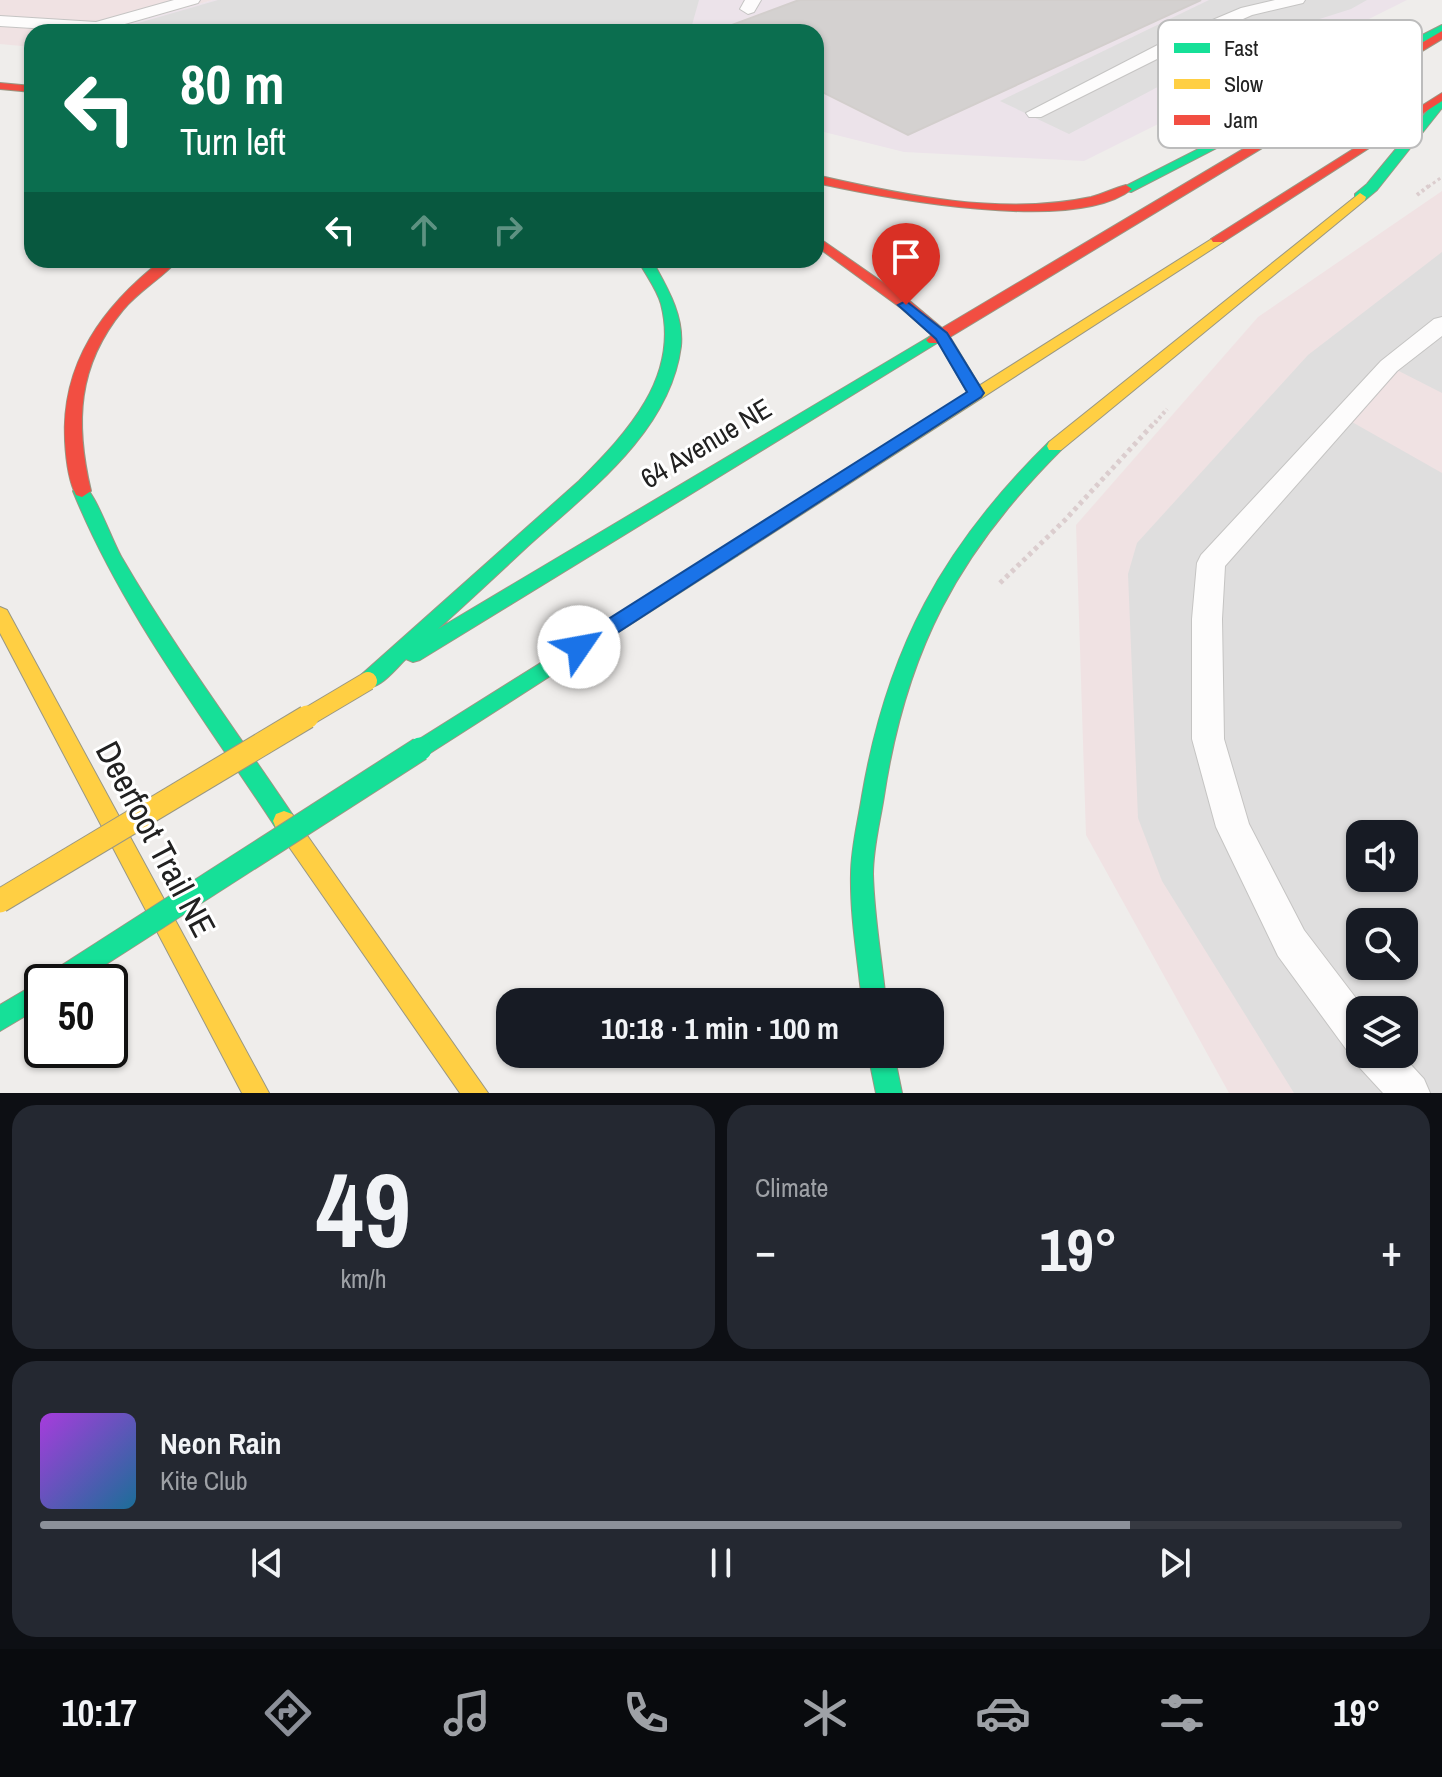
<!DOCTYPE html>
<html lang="en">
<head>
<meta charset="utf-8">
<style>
  body { margin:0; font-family:"Archivo Narrow",sans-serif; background:#242831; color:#f1f3f6; height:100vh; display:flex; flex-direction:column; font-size:30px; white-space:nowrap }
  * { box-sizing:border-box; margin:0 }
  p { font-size:26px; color:#9ea1a6 }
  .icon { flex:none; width:44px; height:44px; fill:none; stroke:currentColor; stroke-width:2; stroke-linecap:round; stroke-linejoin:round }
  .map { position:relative; height:1093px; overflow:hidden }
  .sheet { display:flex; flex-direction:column; gap:12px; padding:12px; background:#0d0f14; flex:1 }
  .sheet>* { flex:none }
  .banner { position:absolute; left:24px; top:24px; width:800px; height:244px; border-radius:24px; box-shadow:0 2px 6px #0004; background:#0b6e4f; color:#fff; overflow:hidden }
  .tools { position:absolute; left:1346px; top:820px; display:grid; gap:16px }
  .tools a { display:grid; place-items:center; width:72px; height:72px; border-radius:16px; background:#171b24; box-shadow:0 2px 6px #0004; font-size:40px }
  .speed { position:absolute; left:24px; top:964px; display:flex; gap:16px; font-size:40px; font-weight:700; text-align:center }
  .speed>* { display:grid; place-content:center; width:104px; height:104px; border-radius:50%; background:#171b24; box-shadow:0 2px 6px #0004; line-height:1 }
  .speed .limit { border:4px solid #111; border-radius:12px; background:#fff; color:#111 }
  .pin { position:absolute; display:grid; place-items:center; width:68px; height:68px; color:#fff; margin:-82px -34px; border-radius:50% 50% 50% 0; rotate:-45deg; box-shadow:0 0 8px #0007 }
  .pin .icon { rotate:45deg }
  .me { position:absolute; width:88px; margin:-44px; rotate:57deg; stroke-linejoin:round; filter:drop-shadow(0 0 6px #0008) }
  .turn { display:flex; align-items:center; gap:28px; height:168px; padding:0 24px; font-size:36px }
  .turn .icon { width:104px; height:104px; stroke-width:2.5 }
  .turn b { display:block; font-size:56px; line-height:68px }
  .lanes { display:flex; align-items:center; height:76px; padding:0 24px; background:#0003; justify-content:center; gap:40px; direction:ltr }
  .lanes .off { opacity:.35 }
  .big { font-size:60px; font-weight:800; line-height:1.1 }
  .sheet .tile { flex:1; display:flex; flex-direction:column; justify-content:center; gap:12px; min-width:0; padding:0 28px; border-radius:24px; background:#242831 }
  .sheet .dial { align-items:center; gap:0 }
  .dial b { font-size:104px; line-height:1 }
  .song { display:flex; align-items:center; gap:24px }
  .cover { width:96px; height:96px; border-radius:12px; background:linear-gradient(135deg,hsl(280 70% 55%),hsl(200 70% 35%)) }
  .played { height:8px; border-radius:4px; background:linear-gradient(90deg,#8c9099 80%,#363941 80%) }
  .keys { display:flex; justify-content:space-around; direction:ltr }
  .heat { display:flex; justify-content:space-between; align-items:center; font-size:44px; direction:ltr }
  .sheet .tiles { flex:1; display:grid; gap:12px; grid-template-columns:1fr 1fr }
  .tile:last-child { grid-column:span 2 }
  .trip { position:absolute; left:496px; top:988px; width:448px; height:80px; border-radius:24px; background:#171b24; box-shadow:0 2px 6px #0004; font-weight:800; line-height:80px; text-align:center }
  .dock { display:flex; height:128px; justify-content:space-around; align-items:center; background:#090b0e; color:#9ea1a6 }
  .dock .icon { width:56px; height:56px }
  .dock .current { color:#8c9099 }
  .dock b { font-size:36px; color:#f1f3f6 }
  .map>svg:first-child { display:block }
</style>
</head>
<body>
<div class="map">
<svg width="1442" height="1093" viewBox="0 0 1442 1093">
  <rect width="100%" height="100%" fill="#efedeb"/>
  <g fill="#f0e2e3" fill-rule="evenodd">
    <path d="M0,0H213L100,32H32V47L0,44Z"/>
    <path d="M1442,191V1093H1229L1086,835L1076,525L1258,317ZM1360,834H1404V878H1360ZM1360,922H1404V966H1360ZM1360,1010H1404V1054H1360Z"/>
  </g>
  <path fill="#ece3ea" d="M213,0H1407L1084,161L904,152L816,130V32H100Z"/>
  <g fill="#dfdede" fill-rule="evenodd">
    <path d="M218,0H699L690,32H107Z"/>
    <path d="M1209,0H1367L1351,9L1235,46L1069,134L1000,101Z"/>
    <path d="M1442,252V393L1389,366L1345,418L1442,473V1093H1294L1162,881L1138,818L1128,574L1137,543L1308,355ZM1360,834H1404V878H1360ZM1360,922H1404V966H1360ZM1360,1010H1404V1054H1360Z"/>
  </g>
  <path fill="#d4d1d0" stroke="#d2cecc" stroke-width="2" d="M799,0H1201L908,135L816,89V32H720L721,29Z"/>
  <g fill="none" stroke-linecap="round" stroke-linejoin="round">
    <g stroke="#c5c4c3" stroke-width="2">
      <g id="lane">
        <path d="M174,0H200L198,3L97,32L0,26V16L96,22Z"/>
        <path d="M745,0H761L754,12L748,14L740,9Z"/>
        <path d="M1275,0H1305L1303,3L1252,15L1189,43L1041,117H1029L1026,113L1177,35L1241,8Z"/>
        <path d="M1442,317V336L1397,371L1225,566L1222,619L1224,739L1249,824L1304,930L1365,1010H1360V1054H1401L1424,1079L1430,1093H1383L1360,1068L1355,1052L1346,1049L1278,956L1216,827L1192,739V619L1197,563L1201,555L1381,361L1434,319Z"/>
      </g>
    </g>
    <g stroke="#999783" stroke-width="2">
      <g id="fast">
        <path d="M1442,25V32L1131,192L1120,189Z"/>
        <path d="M1442,97V108L1377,190L1365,200H1355V194L1367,184L1438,98Z"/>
        <path d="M638,260H652C666,286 684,314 681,346C670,432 588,492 528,546C498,574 468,602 438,629L929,337L934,335L942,340L420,660L413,662L406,659C394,670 378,693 361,687L358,681L361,675L579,481C627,433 680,377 661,304C657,289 645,274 638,260Z"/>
        <path d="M1055,440L1061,442L1063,446L1061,450C958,553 906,651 884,796C880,822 873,848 873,874C874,917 882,960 886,1002H862C858,960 850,917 851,874C851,848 858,822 862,796C887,649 943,546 1049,442Z"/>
        <path d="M82,485C94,488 113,544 122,558C173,646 235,729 292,814L295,821L292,828L284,831L276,828C205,719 122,612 73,491Z"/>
        <path d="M731,544L737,546L740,551L737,556L427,755L420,758L413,755L410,749L413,743Z"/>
        <path d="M42,980L47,982H42V1006L0,1031V1005Z"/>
        <path d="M868,1054H894L902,1093H876Z"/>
      </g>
    </g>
    <g stroke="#999783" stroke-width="2">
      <g id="slow">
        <path d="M1360,193L1366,197L1365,200L1061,450H1049L1047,446L1049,442Z"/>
        <path d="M1218,235L1223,236V242L737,556H725L722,551L725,546Z"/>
        <path d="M0,607L7,610L269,1093H242L0,633Z"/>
        <path d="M284,811L292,814L488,1093H460L276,828L273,821L276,814Z"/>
      </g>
    </g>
    <g stroke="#999783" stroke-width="2">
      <g id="jam">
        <path d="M1442,31V39L950,337L984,393L982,397H970L939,343H929L926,340L932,335L901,308L816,246V236L911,302L942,328Z"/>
        <path d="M0,83L32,86V92L0,89Z"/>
        <path d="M1442,93V101L1223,242H1213L1211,239Z"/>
        <path d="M816,175C903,195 1002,216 1091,197C1103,194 1114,188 1126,185L1132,189C1075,235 885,198 816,183Z"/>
        <path d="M162,260H178C162,278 139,291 123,310C77,366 75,423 91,491L82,497L76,495C68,480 66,459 65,441C61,363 103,306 162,260Z"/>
      </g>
    </g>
    <path stroke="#dbcdce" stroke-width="3" stroke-dasharray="3 3" stroke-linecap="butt" d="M1428,187L1442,177"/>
    <g stroke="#dbcdce" stroke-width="4" stroke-dasharray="3 3" stroke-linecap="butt">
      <path d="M1417,195L1430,185"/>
      <path d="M1155,423L1167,409"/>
    </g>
    <path stroke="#dbcdce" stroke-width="5" stroke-dasharray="4 4" stroke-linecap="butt" d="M1000,583L1065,520L1156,421"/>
    <use href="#lane" fill="#fdfcfc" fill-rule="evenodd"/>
    <use href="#fast" fill="#16e098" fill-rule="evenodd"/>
    <use href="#slow" fill="#ffcf43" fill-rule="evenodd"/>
    <use href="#jam" fill="#f24e42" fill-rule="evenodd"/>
    <g stroke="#999783" stroke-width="25" stroke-linecap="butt">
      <path id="fast-bridge" d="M57,982L420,749"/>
    </g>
    <g stroke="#999783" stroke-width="20" stroke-linecap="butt">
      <path id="slow-bridge-far1" d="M304,719L368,681"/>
    </g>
    <g stroke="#999783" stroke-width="25" stroke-linecap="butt">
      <path id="slow-bridge" d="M0,901L307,717"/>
    </g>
    <use href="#fast-bridge" stroke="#16e098" stroke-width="23"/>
    <use href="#slow-bridge-far1" stroke="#ffcf43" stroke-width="18"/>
    <use href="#slow-bridge" stroke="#ffcf43" stroke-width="23"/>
  </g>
  <path fill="#1a73e8" stroke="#114b97" stroke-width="2" d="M906,301L947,333L984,393L981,397L586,653H572L569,647L572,642L967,392L936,339L898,305Z"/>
  <g text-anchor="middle" stroke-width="6" stroke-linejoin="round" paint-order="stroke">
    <g font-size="28" fill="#212121" stroke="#fff">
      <text transform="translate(706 443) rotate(-31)" y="10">64 Avenue NE</text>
    </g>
    <g font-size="34" fill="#212121" stroke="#fff">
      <text transform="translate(156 839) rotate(62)" y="12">Deerfoot Trail NE</text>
    </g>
  </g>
  <rect x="1158" y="20" width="264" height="128" rx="12" fill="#fff" stroke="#bcbcbc" stroke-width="2"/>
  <rect x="1174" y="43" width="36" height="10" fill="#16e098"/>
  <rect x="1174" y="79" width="36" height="10" fill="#ffcf43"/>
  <rect x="1174" y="115" width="36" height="10" fill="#f24e42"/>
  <g font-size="22" fill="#212121">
    <text x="1224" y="56">Fast</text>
    <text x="1224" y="92">Slow</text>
    <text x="1224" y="128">Jam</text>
  </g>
</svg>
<div class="tools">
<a><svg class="icon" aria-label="sound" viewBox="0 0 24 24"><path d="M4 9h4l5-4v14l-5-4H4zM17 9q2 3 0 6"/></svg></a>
<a><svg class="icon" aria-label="search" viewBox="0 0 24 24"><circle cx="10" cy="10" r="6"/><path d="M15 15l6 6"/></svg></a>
<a><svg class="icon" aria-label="layers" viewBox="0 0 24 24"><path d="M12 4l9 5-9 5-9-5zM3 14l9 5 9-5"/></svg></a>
</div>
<div class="speed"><div class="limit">50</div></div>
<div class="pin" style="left:906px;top:305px;background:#d93025"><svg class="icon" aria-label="arrive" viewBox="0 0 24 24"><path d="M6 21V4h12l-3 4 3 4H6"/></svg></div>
<svg class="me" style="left:579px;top:647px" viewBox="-20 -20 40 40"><circle r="19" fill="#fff"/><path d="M0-13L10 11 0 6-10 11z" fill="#1a73e8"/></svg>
<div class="trip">10:18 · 1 min · 100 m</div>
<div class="banner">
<div class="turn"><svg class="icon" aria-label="left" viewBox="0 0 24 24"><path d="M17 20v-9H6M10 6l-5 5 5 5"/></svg><div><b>80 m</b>Turn left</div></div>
<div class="lanes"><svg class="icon" aria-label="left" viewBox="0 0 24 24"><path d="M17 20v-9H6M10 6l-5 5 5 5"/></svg><svg class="icon off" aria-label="ahead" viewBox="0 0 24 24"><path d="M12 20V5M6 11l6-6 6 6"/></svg><svg class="icon off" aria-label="right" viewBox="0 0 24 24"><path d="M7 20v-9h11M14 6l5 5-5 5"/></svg></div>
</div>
</div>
<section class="sheet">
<div class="tiles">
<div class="tile dial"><b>49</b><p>km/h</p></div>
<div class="tile"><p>Climate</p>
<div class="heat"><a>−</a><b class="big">19°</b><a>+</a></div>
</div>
<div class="tile">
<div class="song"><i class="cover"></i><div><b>Neon Rain</b><p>Kite Club</p></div></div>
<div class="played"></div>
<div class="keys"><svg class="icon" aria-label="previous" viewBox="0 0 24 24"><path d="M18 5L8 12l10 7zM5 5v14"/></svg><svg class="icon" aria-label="pause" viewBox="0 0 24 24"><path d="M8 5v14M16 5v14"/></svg><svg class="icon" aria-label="next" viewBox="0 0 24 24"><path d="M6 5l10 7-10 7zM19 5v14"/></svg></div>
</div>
</div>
</section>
<nav class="dock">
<b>10:17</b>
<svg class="icon current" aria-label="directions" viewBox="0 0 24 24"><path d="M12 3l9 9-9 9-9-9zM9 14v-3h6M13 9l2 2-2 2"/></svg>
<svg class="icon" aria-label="music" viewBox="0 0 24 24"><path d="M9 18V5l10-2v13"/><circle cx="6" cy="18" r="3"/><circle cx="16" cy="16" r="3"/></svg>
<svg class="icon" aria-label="phone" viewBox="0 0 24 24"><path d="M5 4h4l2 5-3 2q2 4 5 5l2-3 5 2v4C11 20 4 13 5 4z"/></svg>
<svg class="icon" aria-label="climate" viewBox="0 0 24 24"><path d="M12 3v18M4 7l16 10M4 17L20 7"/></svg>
<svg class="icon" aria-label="car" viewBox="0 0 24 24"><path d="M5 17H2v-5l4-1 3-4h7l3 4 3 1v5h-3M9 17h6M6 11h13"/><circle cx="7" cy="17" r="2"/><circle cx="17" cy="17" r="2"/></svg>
<svg class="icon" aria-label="filters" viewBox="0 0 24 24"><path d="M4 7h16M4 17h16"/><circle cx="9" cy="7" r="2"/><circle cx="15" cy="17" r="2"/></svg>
<b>19°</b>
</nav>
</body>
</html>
